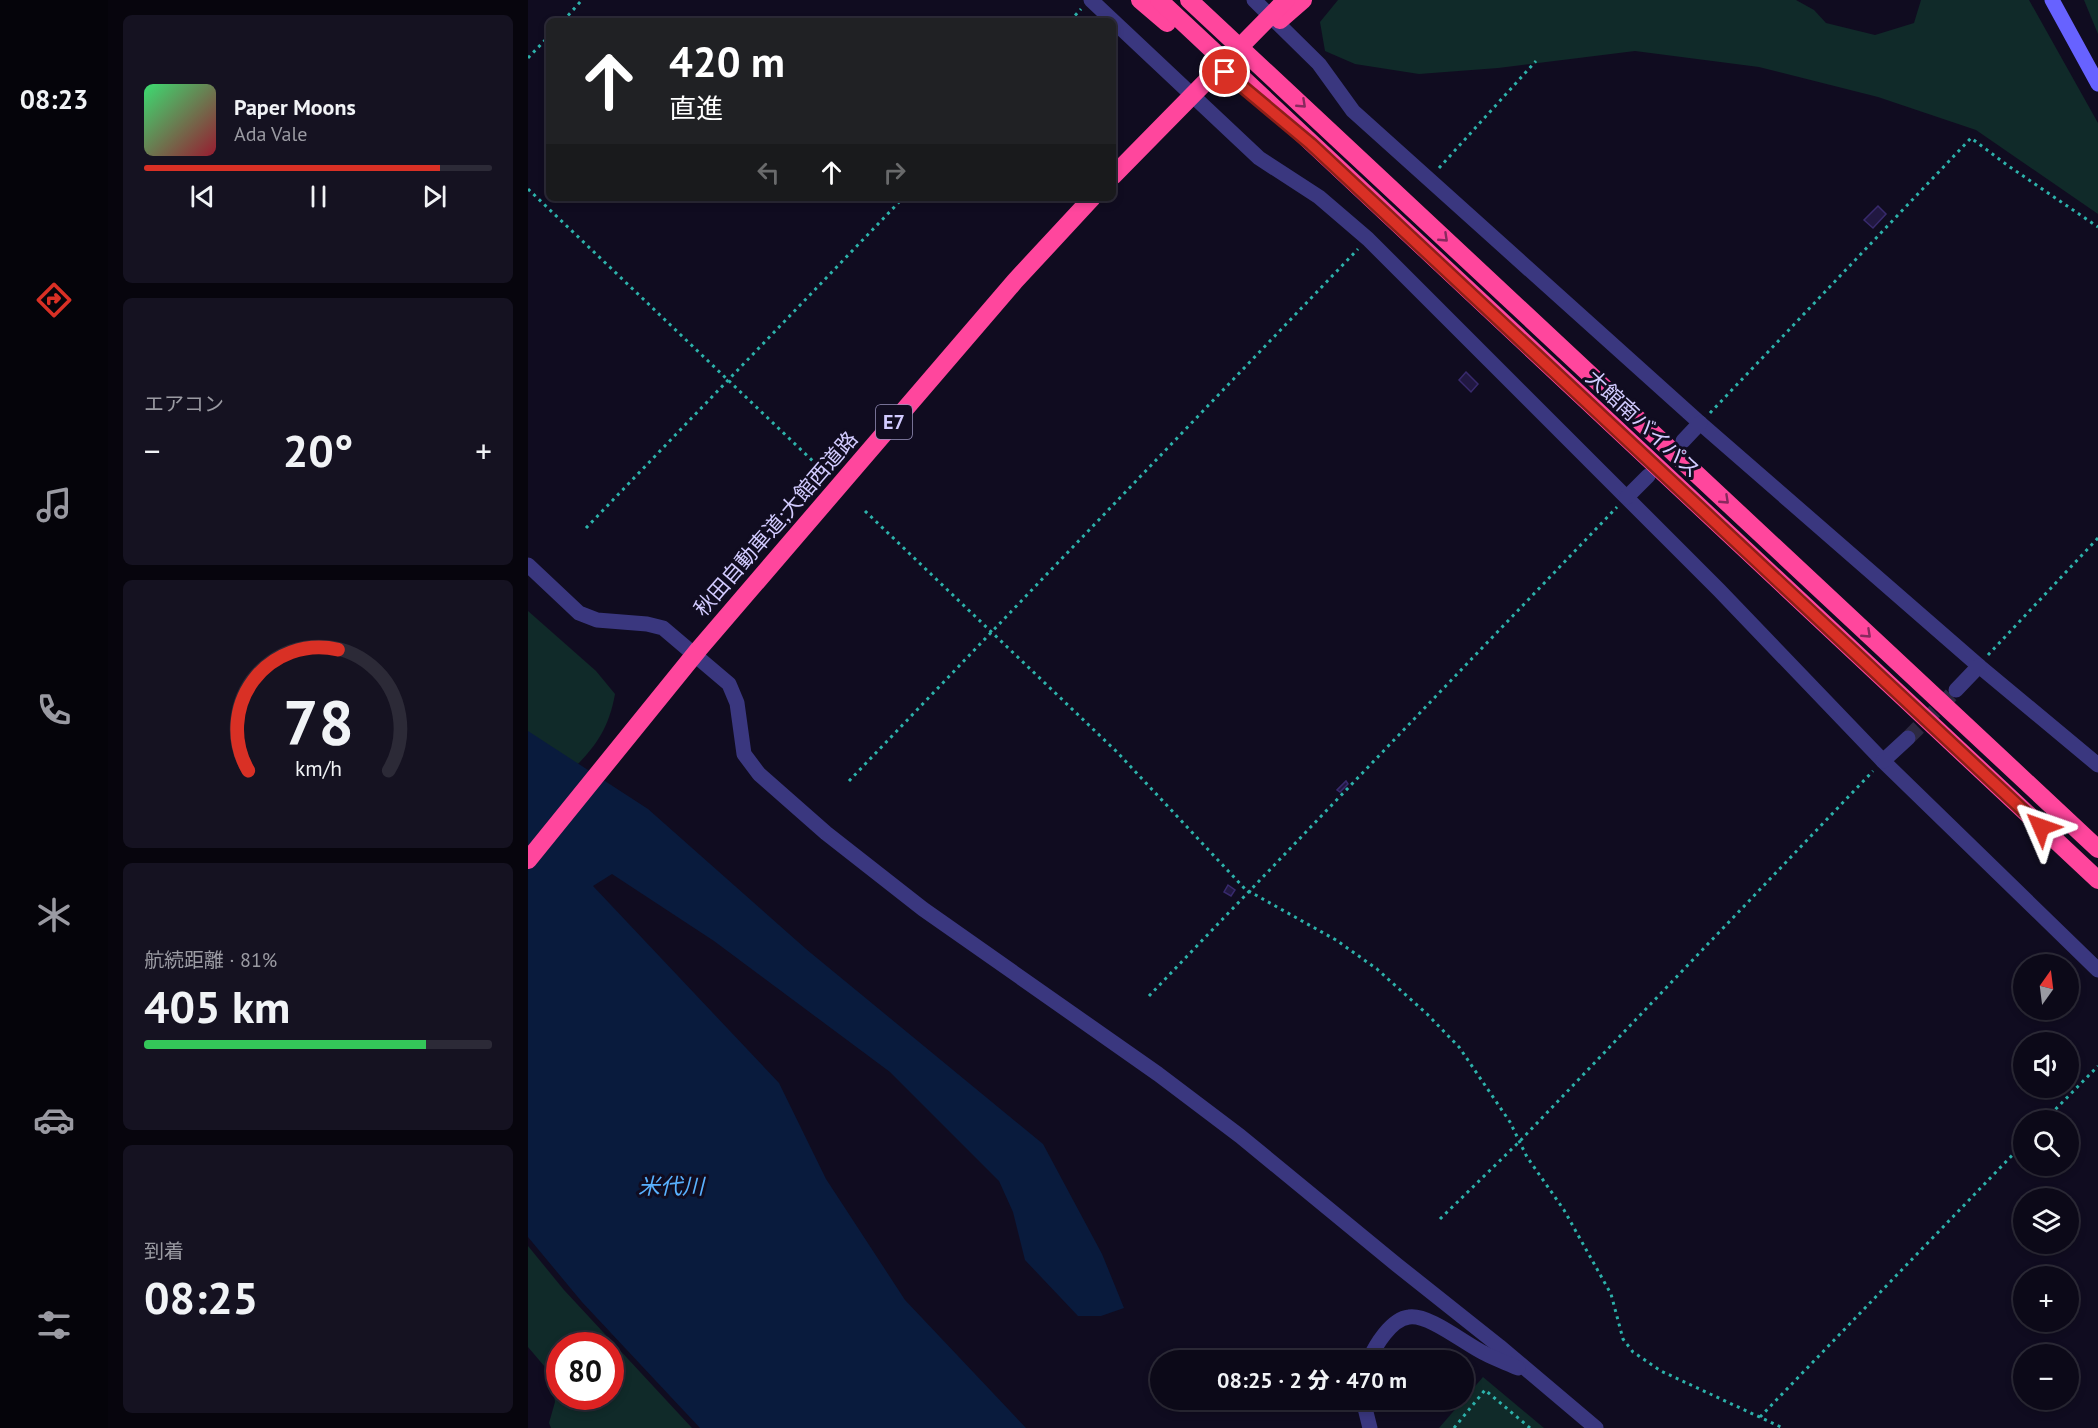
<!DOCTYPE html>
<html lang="ja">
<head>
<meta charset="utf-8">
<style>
  body { margin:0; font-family:"PT Sans","Noto Sans JP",sans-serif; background:#151221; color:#f1f3f6; height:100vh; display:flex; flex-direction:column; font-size:22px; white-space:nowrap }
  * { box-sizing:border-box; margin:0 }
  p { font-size:20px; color:#9a9aa2 }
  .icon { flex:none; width:33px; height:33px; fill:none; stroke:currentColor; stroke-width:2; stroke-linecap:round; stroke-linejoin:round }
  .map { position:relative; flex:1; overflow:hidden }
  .panel { display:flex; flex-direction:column; gap:15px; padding:15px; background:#07050d; width:420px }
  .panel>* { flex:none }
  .guide { position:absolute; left:18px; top:18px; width:570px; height:183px; border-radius:9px; box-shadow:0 3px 9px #0003,0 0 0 2px #2c2a37; background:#202124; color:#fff; overflow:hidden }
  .needle { width:39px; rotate:14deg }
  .buttons { position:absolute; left:1485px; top:954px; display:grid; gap:12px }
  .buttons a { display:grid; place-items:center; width:66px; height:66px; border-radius:50%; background:#0c0918; box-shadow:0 3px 9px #0003,0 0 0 2px #2c2a37; font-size:30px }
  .speed { position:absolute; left:18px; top:1332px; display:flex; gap:12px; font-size:30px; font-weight:700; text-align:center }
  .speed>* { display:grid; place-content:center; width:78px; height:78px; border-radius:50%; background:#0c0918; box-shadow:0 3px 9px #0003,0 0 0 2px #2c2a37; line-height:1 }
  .speed .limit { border:9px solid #d22; background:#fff; color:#111 }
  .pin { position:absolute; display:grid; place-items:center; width:51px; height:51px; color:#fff; margin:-26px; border:3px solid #fff; border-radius:50%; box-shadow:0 2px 6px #0007 }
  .me { position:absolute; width:66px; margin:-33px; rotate:313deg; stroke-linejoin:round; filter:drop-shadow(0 0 4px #0008) }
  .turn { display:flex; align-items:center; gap:21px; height:126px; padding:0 24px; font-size:27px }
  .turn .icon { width:78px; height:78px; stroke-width:2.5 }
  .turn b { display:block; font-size:42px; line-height:51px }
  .lanes { display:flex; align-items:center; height:57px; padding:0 24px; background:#0003; justify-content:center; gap:30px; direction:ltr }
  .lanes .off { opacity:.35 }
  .big { font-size:45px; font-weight:800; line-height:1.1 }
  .panel .widget { flex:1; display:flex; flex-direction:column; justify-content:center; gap:9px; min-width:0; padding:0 21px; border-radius:9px; background:#151221 }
  .panel .dial { align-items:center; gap:0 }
  .dial svg { height:156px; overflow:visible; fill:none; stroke:#2c2a37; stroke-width:7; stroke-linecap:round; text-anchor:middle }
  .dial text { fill:#f1f3f6; stroke:none }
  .song { display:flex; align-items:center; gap:18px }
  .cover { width:72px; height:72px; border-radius:9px; background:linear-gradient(135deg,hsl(140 70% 55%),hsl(350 70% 35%)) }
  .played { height:6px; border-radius:3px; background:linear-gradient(90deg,#d93025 85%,#2c2a37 85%) }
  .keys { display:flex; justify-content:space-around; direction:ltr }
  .heat { display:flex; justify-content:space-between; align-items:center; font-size:33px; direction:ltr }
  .charge { height:9px; border-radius:4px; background:linear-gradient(90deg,#34c759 81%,#2c2a37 0) }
  .trip { position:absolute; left:622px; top:1350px; width:324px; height:60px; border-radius:30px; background:#0c0918; box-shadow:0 3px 9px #0003,0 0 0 2px #2c2a37; font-weight:800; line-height:60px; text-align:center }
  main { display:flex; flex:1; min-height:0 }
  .tab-bar { display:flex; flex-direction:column; width:108px; justify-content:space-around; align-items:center; background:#05040a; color:#9a9aa2 }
  .tab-bar .icon { width:42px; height:42px }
  .tab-bar .on { color:#d93025 }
  .tab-bar b { font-size:27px; color:#f1f3f6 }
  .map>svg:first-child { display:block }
</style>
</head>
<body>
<main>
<nav class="tab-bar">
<b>08:23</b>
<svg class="icon on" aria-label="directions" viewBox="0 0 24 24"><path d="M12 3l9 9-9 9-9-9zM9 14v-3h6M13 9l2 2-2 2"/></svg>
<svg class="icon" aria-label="music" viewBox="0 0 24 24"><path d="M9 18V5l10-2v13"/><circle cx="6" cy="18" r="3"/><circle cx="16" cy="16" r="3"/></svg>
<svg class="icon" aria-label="phone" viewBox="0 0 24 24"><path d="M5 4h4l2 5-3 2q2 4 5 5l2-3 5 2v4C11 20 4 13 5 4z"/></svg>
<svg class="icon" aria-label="climate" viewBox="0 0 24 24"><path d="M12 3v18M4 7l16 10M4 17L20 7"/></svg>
<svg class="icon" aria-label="car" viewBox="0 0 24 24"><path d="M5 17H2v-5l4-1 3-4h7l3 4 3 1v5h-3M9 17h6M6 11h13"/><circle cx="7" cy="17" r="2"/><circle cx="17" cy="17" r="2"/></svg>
<svg class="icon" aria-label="filters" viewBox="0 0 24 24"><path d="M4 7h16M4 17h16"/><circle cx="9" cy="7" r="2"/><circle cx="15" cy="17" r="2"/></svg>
</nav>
<section class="panel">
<div class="widget">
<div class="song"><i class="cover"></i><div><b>Paper Moons</b><p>Ada Vale</p></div></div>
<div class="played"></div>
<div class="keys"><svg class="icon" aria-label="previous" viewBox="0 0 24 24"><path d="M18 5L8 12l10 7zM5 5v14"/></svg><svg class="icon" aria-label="pause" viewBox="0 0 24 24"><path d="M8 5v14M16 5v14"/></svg><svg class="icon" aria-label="next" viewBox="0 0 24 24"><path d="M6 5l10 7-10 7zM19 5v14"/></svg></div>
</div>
<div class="widget"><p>エアコン</p>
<div class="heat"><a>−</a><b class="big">20°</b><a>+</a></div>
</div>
<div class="widget dial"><svg viewBox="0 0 100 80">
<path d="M14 69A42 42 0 1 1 86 69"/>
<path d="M14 69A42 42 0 0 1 60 7" stroke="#d93025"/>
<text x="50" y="56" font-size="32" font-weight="700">78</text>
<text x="50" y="72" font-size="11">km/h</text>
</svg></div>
<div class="widget"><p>航続距離 · 81%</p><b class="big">405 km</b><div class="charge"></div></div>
<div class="widget"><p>到着</p><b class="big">08:25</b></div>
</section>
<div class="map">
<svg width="1570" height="1428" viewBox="0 0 1570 1428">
  <rect width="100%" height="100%" fill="#100c20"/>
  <g fill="#102a29" fill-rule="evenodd">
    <path d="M810,0H1268L1286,10L1298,23L1347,35L1386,23L1393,0H1501L1570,123V214L1448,130L1350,97L1231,67L1107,51L970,68L891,74L827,64L797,51L792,22Z"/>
    <path d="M1556,0H1570V34Z"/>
    <path d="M0,611L68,671L87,694C81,727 69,745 46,768L0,739Z"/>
    <path d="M0,1246L36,1290L164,1428H23L21,1423L27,1402L23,1374L0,1347ZM32,1346H82V1396H32Z"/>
    <path d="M955,1377L1016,1428H911Z"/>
  </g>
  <path fill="#091b3d" d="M0,731L120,809L278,949L515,1144L574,1254L596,1308L573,1316H550L497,1260L485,1212L471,1181L362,1072L186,941L84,874L65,886L251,1083L298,1179L377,1300L498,1428H172L54,1302L0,1237Z"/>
  <g fill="#211841" stroke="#382a6d" stroke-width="1.5">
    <path d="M1350,206L1358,214L1345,228L1336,220Z"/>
    <path d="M938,372L950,384L943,392L931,380Z"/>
    <path d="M818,781L820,784L812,792L809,790Z"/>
    <path d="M700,885L707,890L703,896L696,892Z"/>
  </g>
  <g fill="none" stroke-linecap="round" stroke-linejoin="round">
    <path stroke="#2d2941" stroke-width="15" stroke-dasharray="15 8" stroke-linecap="butt" d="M1380,738L1428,690"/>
    <g stroke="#2db2ab" stroke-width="3" stroke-dasharray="3 4.5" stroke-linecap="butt">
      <path d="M35,21L54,0"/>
      <path d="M542,21L553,9"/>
      <path d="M0,58L21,36"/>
      <path d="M911,168L1008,61"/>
      <path d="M0,189L289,465"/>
      <path d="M1182,413L1443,138L1479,165L1570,227"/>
      <path d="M337,511L589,752L717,889L808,940L849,969L899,1014L931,1047L982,1122L999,1157L1036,1210L1083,1294L1095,1339L1105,1352L1133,1371L1255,1428"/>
      <path d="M58,528L375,198"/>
      <path d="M1460,655L1570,538"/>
      <path d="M321,781L830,249"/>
      <path d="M621,996L1089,507"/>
      <path d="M1517,1120L1570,1066"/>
      <path d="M912,1219L991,1142L1345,771"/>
      <path d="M1232,1417L1496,1143"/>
      <path d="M926,1428L957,1390L1002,1428"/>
    </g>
    <g stroke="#3a377f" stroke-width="15">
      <path d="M563,0L731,158L791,197L840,239L1191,590L1355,761L1570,970"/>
      <path d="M726,0L791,64L825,111L1172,423L1451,666L1570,765"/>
      <path d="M1155,441L1172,423"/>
      <path d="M1099,497L1120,476"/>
      <path d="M0,565L51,613L69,620L119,624L135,628L201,684L209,703L216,754L231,774L298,833L395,909L630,1074L712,1136L869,1265L971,1346L1068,1428"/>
      <path d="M1428,690L1451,666"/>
      <path d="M1355,761L1380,738"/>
      <path d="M841,1360C847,1346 863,1319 881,1317C901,1314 937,1344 956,1353C967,1359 979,1363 990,1368"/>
      <path d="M835,1400L842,1428"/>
    </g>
    <path stroke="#6762ff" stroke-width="15" d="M1524,0L1570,84"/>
    <g stroke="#ff469d" stroke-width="18">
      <path d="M612,0L639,23"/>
      <path d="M631,0L1570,880"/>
      <path d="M661,0L1570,849"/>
      <path d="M752,20L775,0"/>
      <path d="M585,176L758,0"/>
      <path d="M0,860L171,649L487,281L564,198"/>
    </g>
  </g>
  <defs><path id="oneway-chevron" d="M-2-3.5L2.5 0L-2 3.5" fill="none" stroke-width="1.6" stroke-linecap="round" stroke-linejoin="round" transform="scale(1.5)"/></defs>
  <g stroke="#88295e">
    <use href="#oneway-chevron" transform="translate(774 104) rotate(43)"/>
    <use href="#oneway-chevron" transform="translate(916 238) rotate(43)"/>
    <use href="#oneway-chevron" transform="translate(1197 500) rotate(43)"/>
    <use href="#oneway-chevron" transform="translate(1339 634) rotate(43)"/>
  </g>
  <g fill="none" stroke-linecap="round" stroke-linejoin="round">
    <g stroke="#8d1f18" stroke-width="15">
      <path id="route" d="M697,72L783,144L1513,827"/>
    </g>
    <use href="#route" stroke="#d93025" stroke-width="10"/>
  </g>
  <g text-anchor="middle" stroke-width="6" stroke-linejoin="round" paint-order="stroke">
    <rect fill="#100c20" stroke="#9892bc" stroke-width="1.5" x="348" y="405" width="36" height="34" rx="4.5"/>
    <g font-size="20" font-weight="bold" fill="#d2cbff">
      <text x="366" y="429">E7</text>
    </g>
    <g font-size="21" fill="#d2cbff" stroke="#100c20">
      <text transform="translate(1115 424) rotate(43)" y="7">大館南バイパス</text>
      <text transform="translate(248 524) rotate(-49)" y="7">秋田自動車道;大館西道路</text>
    </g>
    <g font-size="22" font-style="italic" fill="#59b1ff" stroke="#100c20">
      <text x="143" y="1194">米代川</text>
    </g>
  </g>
</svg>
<div class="buttons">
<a><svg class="needle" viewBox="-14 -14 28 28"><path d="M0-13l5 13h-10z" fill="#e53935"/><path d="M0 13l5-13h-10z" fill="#9a9aa2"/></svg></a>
<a><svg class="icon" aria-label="sound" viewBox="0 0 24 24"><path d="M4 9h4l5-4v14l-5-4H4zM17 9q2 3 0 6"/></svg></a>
<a><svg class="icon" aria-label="search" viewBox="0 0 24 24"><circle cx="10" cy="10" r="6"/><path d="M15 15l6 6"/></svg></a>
<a><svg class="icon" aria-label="layers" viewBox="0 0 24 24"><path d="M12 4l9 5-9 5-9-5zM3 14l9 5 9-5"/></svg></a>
<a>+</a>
<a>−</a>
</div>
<div class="speed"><div class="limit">80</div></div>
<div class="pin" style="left:697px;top:72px;background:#d93025"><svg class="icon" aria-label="arrive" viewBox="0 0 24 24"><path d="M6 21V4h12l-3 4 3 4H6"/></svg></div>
<svg class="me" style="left:1513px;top:827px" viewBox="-20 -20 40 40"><path d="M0-17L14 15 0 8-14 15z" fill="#d93025" stroke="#fff" stroke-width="4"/></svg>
<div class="trip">08:25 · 2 分 · 470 m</div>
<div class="guide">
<div class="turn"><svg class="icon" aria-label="ahead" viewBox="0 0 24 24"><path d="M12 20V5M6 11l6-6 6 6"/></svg><div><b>420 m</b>直進</div></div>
<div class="lanes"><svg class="icon off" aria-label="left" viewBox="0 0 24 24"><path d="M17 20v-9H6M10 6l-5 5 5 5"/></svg><svg class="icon" aria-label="ahead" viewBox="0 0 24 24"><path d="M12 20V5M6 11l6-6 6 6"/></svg><svg class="icon off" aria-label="right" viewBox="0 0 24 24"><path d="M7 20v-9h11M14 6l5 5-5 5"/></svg></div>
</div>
</div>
</main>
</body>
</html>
